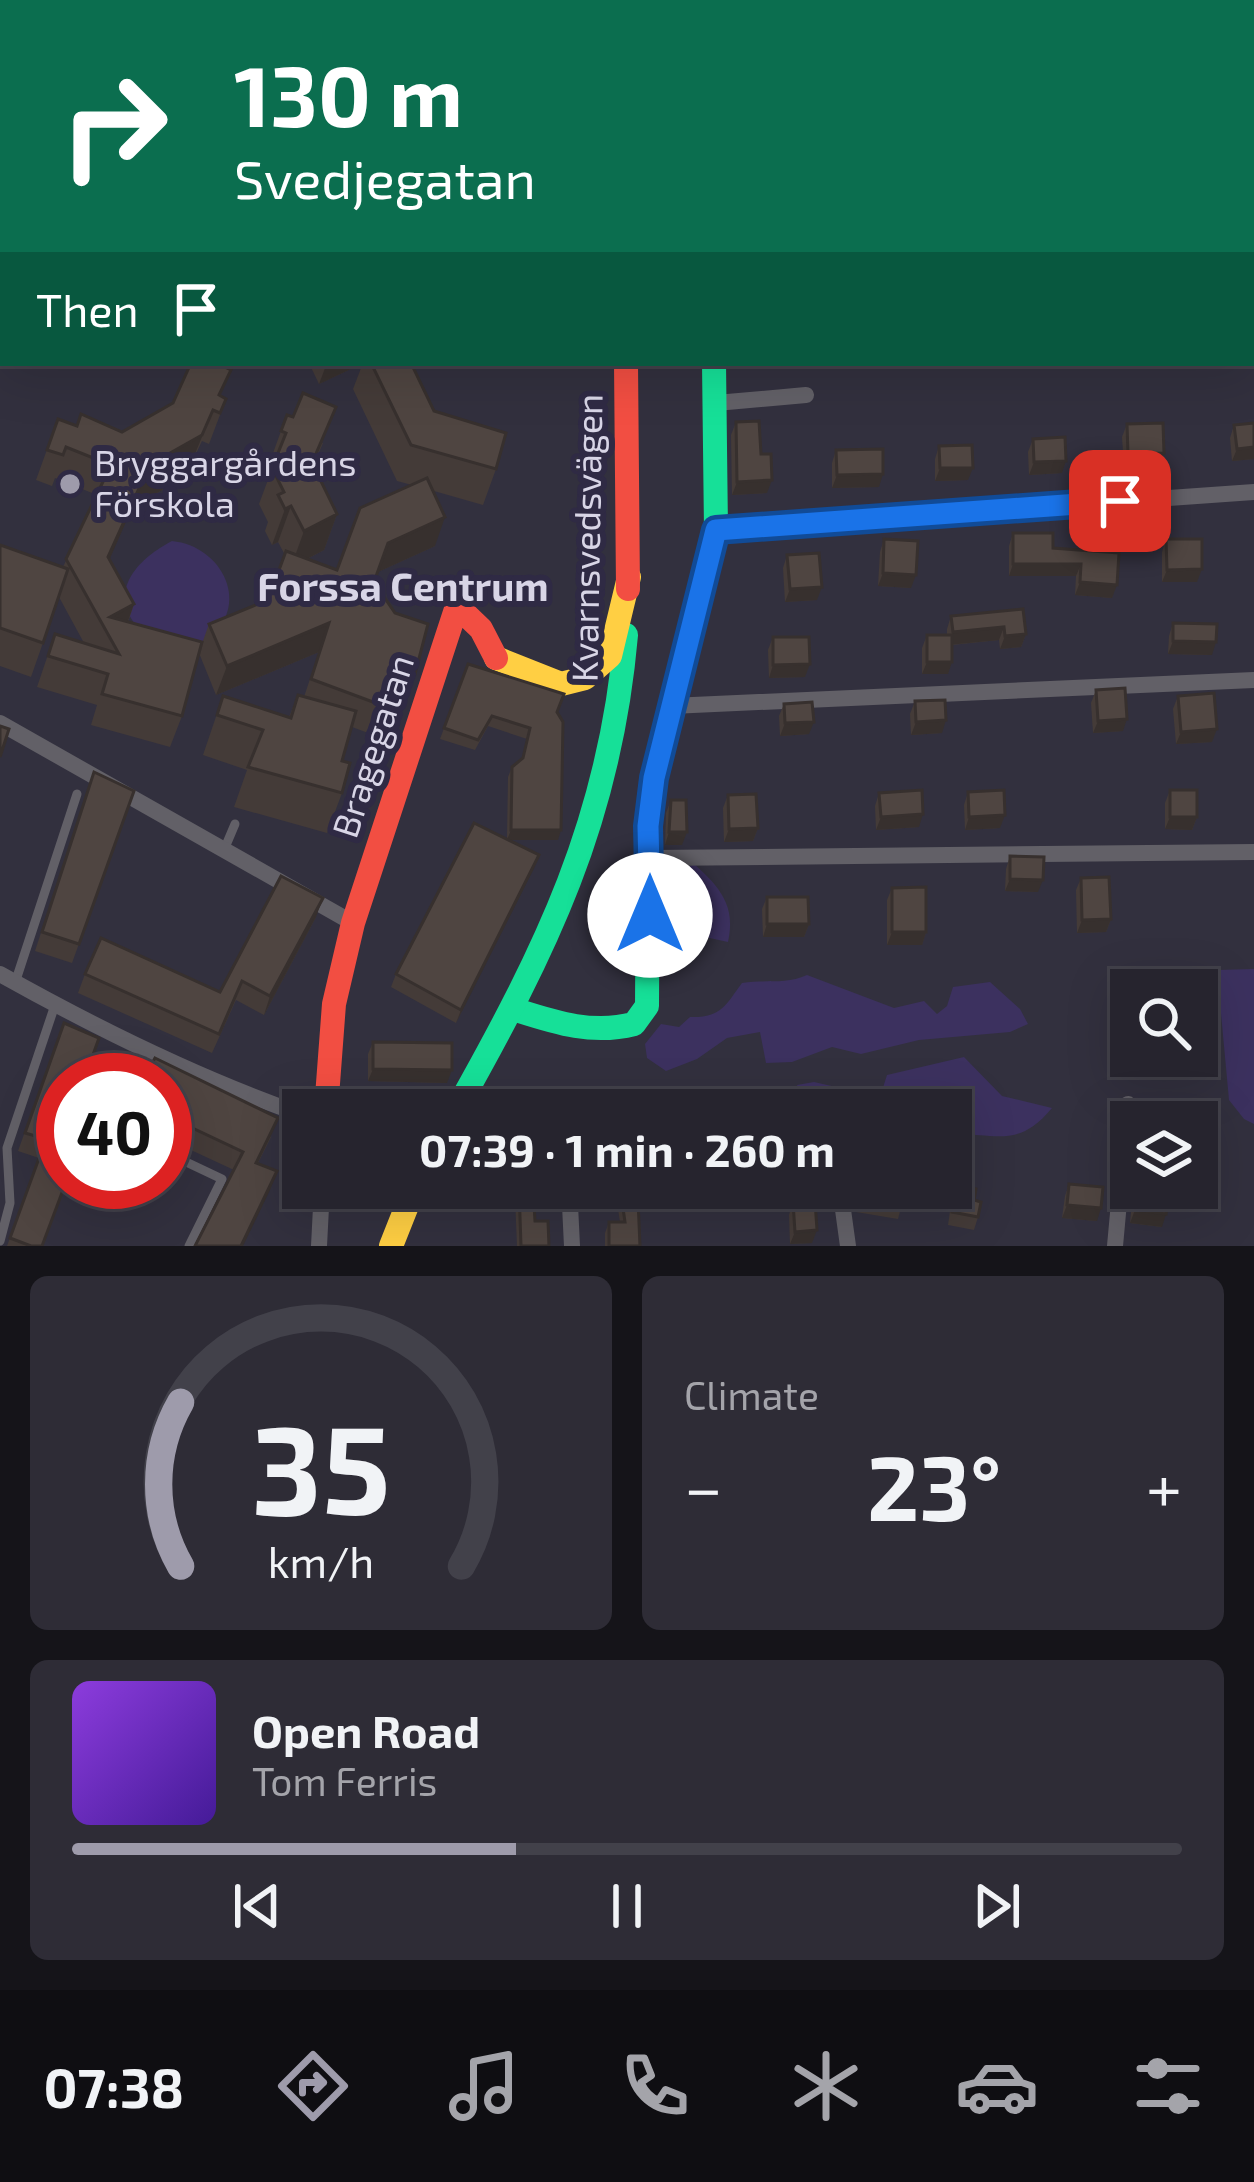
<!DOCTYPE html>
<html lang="en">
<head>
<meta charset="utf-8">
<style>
  body { margin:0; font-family:"Exo 2",sans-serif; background:#2e2c36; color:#f1f3f6; height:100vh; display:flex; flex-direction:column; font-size:45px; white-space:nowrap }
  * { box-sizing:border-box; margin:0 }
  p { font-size:39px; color:#a4a4aa }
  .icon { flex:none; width:66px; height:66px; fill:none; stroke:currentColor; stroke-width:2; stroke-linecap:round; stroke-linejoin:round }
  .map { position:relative; height:1246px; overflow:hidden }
  .details { display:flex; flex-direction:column; gap:30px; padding:30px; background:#151419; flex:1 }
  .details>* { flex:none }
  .top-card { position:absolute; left:0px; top:0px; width:1254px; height:366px; box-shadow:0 12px 48px #0002,0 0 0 3px #42414a; background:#0b6e4f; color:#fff; overflow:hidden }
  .buttons { position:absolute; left:1110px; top:969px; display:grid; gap:24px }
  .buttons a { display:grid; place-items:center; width:108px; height:108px; border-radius:0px; background:#26242e; box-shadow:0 12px 48px #0002,0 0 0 3px #42414a; font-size:60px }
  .speed { position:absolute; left:36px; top:1053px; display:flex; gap:24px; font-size:60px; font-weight:700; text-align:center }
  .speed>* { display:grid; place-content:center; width:156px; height:156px; border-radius:50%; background:#26242e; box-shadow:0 12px 48px #0002,0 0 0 3px #42414a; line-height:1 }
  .speed .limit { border:18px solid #d22; background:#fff; color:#111 }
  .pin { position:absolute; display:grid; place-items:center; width:102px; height:102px; color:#fff; margin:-51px; border-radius:24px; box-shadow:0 6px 18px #0006 }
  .me { position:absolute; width:132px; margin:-66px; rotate:0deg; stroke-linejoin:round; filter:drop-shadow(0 0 9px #0008) }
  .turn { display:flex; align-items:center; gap:42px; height:252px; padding:0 36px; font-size:54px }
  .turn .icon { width:156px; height:156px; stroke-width:2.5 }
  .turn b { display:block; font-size:84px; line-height:102px }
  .then { display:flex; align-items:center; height:114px; padding:0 36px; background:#0003; gap:24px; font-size:45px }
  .big { font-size:90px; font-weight:700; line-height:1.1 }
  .details .card { flex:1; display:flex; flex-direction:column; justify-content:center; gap:18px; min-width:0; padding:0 42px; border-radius:18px; background:#2e2c36 }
  .details .dial { align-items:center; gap:0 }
  .dial svg { height:312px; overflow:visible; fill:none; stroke:#42414a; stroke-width:7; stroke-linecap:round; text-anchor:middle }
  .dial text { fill:#f1f3f6; stroke:none }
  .song { display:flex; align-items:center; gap:36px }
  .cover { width:144px; height:144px; border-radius:18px; background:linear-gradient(135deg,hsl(270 70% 55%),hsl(260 70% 35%)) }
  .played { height:12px; border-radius:6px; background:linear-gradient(90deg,#9e9bab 40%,#42414a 40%) }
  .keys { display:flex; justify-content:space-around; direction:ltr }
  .heat { display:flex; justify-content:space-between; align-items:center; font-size:66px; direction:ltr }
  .details .tiles { flex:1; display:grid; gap:30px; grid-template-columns:1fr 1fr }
  .card:last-child { grid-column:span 2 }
  .trip { position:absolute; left:282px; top:1089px; width:690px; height:120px; border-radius:0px; background:#26242e; box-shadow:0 12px 48px #0002,0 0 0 3px #42414a; font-weight:700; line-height:120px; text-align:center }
  .tab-bar { display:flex; height:192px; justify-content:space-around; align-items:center; background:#0f0e12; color:#a4a4aa }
  .tab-bar .icon { width:84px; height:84px }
  .tab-bar .on { color:#9e9bab }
  .tab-bar b { font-size:54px; color:#f1f3f6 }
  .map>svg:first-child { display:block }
</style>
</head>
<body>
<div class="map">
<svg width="1254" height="1246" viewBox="0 0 1254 1246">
  <rect width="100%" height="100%" fill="#32303e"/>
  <g fill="#3c315f">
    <path d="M132,0H583L582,3Z"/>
    <path d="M172,541C223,546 253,607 206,640C198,645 186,647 177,650C164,643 145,636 136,625C107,589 141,557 172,541Z"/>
    <path d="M694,864C720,887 736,906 728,942L682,932L677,888L684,869Z"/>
    <path d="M1254,969V1124L1244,1119L1229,1100L1217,970Z"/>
    <path d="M807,975L894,1008L924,1001L937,1014L947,1006L953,987L990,982L1020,1009L1028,1024L1010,1032L919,1040L861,1054L832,1047L792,1062L766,1063L760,1032L727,1038L697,1059L666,1071L647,1058L645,1044L661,1024L679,1027L690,1017C721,1018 725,1006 742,983C766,979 785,985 807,975Z"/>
    <path d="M964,1057L1002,1096L1052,1108C1018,1149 997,1133 951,1134V1110H799L802,1098L797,1085L814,1082L880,1097L887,1075Z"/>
  </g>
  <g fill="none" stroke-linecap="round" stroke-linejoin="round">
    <g stroke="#626067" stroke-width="9">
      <path d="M224,850L235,824"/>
      <path d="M15,983L77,794"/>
      <path d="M125,1080L140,1049"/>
      <path d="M165,1152L222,1179L189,1246"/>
      <path d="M0,1241L10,1203L7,1148L55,1005"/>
    </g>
    <g stroke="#626067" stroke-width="16">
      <path d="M863,0V3"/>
      <path d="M880,3L883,0"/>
      <path d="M0,346L3,337"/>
      <path d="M716,403L806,395"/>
      <path d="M716,530L1254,492"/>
      <path d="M671,706L1254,680"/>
      <path d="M0,723L353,923"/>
      <path d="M651,858L1254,852"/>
      <path d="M0,974C98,1029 197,1078 303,1115"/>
      <path d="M840,1188L848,1246"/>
      <path d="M570,1205L572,1246"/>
      <path d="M319,1246L322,1188"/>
      <path d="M1115,1246L1128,1104"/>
    </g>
    <g stroke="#16e098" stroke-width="24">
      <path d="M52,0L57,3"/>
      <path d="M656,3L657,0"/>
      <path d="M513,1009C554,1022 591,1035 634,1024L647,1006L648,826L654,778L716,530L714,363"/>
      <path d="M456,1110C546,950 610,821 626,635"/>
    </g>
    <g stroke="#ffcf43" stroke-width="24">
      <path d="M631,3L632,0"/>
      <path d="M496,658L561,684L585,678L610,656L629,577"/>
      <path d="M391,1246L414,1188"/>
    </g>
    <g stroke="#f24e42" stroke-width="24">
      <path d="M626,363L628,589"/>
      <path d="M326,1110L334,1004L353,923L457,606L481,629L496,658"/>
    </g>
  </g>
  <g fill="#443b38">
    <path d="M155,0H241L246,3H161Z"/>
    <path d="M1254,0V74L1251,73V3Z"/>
    <path d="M309,363H357L355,367L319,384Z"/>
    <path d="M363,363H411L434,411L496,469L483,505L434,491L435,546L378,572L370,593L415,674L404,703L384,696L371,734L352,727L342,761V793L327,833L234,807L247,770L203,755L223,696L289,717L298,695L304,697L319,652L216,695L199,653L182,716L170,747L91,725L97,705L37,687L55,634L84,643L59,597L31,677L0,666V545L63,567L97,495L55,478L52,486L36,480L58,419L77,426L122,432L221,396L226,399L209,444L202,441L190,466L166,480L162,490L132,508L109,559L134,604L128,622L199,652L209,624L268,600L285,555L278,542L272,545L265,531L268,522L259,504L272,469L268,467L281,431L323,443L313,466L337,514L324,550L307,559L337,570L412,485L397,481L353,389Z"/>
    <path d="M736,422L761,454L767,493L732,495L731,435Z"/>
    <path d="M1254,423V459L1232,461L1230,438L1234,425Z"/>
    <path d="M1127,424L1164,453L1159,466L1124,467L1122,437Z"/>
    <path d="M1033,439L1062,473L1029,475L1028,452Z"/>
    <path d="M939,446L968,480L935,481V459Z"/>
    <path d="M836,450L879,487L832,488V463Z"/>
    <path d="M1013,533L1053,548L1119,553L1112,598L1075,595L1076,576H1009V546Z"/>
    <path d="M884,539L911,588L878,586L880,552Z"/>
    <path d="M1166,539L1197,582H1162V552Z"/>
    <path d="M787,555L817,600L785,602L783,568Z"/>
    <path d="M951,616L1026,634L1021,647L1000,649L999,640L952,645L948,674H922V648L927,635H947V629Z"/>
    <path d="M1173,623L1212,655L1168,654L1169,636Z"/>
    <path d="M773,637L805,677L769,678L768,650Z"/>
    <path d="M468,664L557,713L558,840H509L539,855L456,1023L391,987L396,974L507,839L508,777L512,767L522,759L527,739L488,726L475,750L440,739Z"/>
    <path d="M1096,690L1123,731L1093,733L1091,703Z"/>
    <path d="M1178,696L1212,742L1176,744L1173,709Z"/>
    <path d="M915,701L942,733L911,735L910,714Z"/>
    <path d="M784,704L809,734L780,736L779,716Z"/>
    <path d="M94,772L134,791L72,963L35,951Z"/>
    <path d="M1170,790L1197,817L1192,830L1165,829V803Z"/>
    <path d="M968,792L1000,828L965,830L964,805Z"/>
    <path d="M879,793L919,827L876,830L875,806Z"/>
    <path d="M728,795L758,828L753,841L724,842L723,808Z"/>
    <path d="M671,800L682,845H665L666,813Z"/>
    <path d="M1010,856L1038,892L1005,891L1006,869Z"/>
    <path d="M1081,878L1111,919L1106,932L1077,933L1076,890Z"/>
    <path d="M892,888L926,932L922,945H887V900Z"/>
    <path d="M767,897L809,924L804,937H763L762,909Z"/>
    <path d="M316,917L264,1015L236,1000L212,1053L78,993L85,974L220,992Z"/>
    <path d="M64,1023L59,1151L42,1246H7L39,1158L18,1151Z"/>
    <path d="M373,1042L447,1083L368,1081V1054Z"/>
    <path d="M165,1080L271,1137L258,1163L270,1190L234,1170L165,1138Z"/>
    <path d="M1069,1184L1097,1221L1062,1218L1065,1196Z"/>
    <path d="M957,1185L974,1200L978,1217L974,1230L948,1225L952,1198Z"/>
    <path d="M518,1188L535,1221L549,1246H517L515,1197Z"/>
    <path d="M619,1188H649L647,1208L639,1209L640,1246H605V1233L609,1222H620L616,1196Z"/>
    <path d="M856,1188H906L898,1219L856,1212Z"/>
    <path d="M1137,1188L1162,1227L1130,1223L1132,1201Z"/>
    <path d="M793,1202L812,1243L790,1244L789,1215Z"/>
  </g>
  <g fill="#37302e">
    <path d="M327,363H357L355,367L319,384Z"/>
    <path d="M213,410L190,466L166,480L162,490L132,508L97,588L137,481L170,453Z"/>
    <path d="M1254,447V459L1232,461L1237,449Z"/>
    <path d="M1164,453L1159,466L1124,467L1128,454Z"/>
    <path d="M1066,461L1062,473L1029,475L1034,462Z"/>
    <path d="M940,468H973L968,480L935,481Z"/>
    <path d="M883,474L879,487L832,488L837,475Z"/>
    <path d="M772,480L767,493L732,495L737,482Z"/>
    <path d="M291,506L278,542L272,545L285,509Z"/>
    <path d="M337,514L324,550L291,567L304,531Z"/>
    <path d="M445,517L435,546L378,572L388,543Z"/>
    <path d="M1013,564H1081L1076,576H1009Z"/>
    <path d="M1202,569L1197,582H1162L1167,570Z"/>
    <path d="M883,573L916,575L911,588L878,586Z"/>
    <path d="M1080,582L1117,585L1112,598L1075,595Z"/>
    <path d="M822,587L817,600L785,602L790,589Z"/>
    <path d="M134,604L123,635L110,617Z"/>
    <path d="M329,623L319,652L216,695L227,666Z"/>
    <path d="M1004,627L999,640L948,645L953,632Z"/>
    <path d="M1026,634L1021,647L1000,649L1005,636Z"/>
    <path d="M1173,641L1216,642L1212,655L1168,654Z"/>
    <path d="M927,662H952L948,674H922Z"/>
    <path d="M810,664L805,677L769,678L773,665Z"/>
    <path d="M1127,719L1123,731L1093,733L1098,721Z"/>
    <path d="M946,720L942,733L911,735L916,722Z"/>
    <path d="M814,722L809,734L780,736L785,723Z"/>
    <path d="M1217,729L1212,742L1176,744L1181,732Z"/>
    <path d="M923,814L919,827L876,830L881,817Z"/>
    <path d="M1005,815L1000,828L965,830L969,817Z"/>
    <path d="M1170,817H1197L1192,830L1165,829Z"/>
    <path d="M758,828L753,841L724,842L729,829Z"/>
    <path d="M511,830H561L558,840H507Z"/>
    <path d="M669,832H687L682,845H665Z"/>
    <path d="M539,855L534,868L456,1023L461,1010Z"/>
    <path d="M1010,879L1043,880L1038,892L1005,891Z"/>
    <path d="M323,898L316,917L264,1015L270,996Z"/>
    <path d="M1111,919L1106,932L1077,933L1082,920Z"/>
    <path d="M767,924H809L804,937H763Z"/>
    <path d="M892,932H926L922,945H887Z"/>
    <path d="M373,1069L452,1070L447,1083L368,1081Z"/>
    <path d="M277,1171L270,1190L243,1246H241Z"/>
    <path d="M651,1197L647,1208L635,1210L638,1199Z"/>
    <path d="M1067,1205L1101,1208L1097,1221L1062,1218Z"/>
    <path d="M1135,1210L1166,1214L1162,1227L1130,1223Z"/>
    <path d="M817,1230L812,1243L790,1244L795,1232Z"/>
  </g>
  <g fill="#4f4541" stroke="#37302e" stroke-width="3">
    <path d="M197,0H241L246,3H202Z"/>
    <path d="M978,0H1254V32L1251,31V3H971Z"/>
    <path d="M191,363H216L231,370L219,395L226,399L220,413L213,410L202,435L170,453L173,459L137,481L140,486L108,557L134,604L110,617L202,642L182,716L102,694L108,674L48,656L55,634L119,654L66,559L111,465L66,447L63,455L47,450L58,419L77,426L81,414L122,432L173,403Z"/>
    <path d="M371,363H411L434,411L506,433L496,469L411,445Z"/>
    <path d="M303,393L336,407L312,463L337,514L304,531L291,506L285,509L278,495L284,492L272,468L286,433L281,431L287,415L293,417Z"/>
    <path d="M759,421L761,454H771L772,480L737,482L736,422Z"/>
    <path d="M1163,423L1164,453L1128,454L1127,424Z"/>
    <path d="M1254,423V447L1237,449L1234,425Z"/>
    <path d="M1065,437L1066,461L1034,462L1033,439Z"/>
    <path d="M972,445L973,468H940L939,446Z"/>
    <path d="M883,449V474L837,475L836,450Z"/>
    <path d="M427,478L445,517L388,543L370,593L384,597L395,613L428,624L415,674L394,667L381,705L311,679L329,623L227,666L209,624L268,600L286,551L337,570L360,508Z"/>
    <path d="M1013,533H1053V548L1119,553L1117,585L1080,582L1081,564H1013Z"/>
    <path d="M884,539L918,541L916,575L883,573Z"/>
    <path d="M1166,539H1202V569L1167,570Z"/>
    <path d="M0,545L68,569L43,643L0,628Z"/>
    <path d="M819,553L822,587L790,589L787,555Z"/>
    <path d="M1023,609L1026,634L1005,636L1004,627L953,632L951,616Z"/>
    <path d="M1173,623L1217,624L1216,642L1173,641Z"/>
    <rect x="927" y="635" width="25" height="27"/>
    <path d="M773,637H809L810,664L773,665Z"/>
    <path d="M468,664L564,694L557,712L563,722L561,830H511L512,767L523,758L530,728L492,716L478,740L444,728Z"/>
    <path d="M1125,688L1127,719L1098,721L1096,690Z"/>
    <path d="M1214,693L1217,729L1181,732L1178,696Z"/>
    <path d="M298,695L356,711L342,761L350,763L342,793L248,767L263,730L217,715L223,696L291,718Z"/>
    <path d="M945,700L946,720L916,722L915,701Z"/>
    <path d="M812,702L814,722L785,723L784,704Z"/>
    <path d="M0,726L9,729L0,757Z"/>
    <path d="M94,772L134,791L79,944L42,932Z"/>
    <path d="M922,790L923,814L881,817L879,793Z"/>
    <path d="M1004,790L1005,815L969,817L968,792Z"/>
    <rect x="1170" y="790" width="27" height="27"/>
    <path d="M756,794L758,828L729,829L728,795Z"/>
    <path d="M671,800H686L687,832H669Z"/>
    <path d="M474,823L539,855L461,1010L396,974Z"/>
    <path d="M1010,856L1044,857L1043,880L1010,879Z"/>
    <path d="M281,876L323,898L270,996L242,981L219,1034L85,974L101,938L220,992Z"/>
    <path d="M1109,877L1111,919L1082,920L1081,878Z"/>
    <path d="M926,887V932H892V888Z"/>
    <path d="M767,897H808L809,924H767Z"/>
    <path d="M64,1023L99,1038L84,1080H63V1138L59,1151L63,1152V1182H66L42,1246H31L10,1238L46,1139L25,1133Z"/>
    <path d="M373,1042L452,1043V1070L373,1069Z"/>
    <path d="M155,1058L278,1118L256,1163L277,1171L241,1246H195L243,1152L165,1115V1080H143Z"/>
    <path d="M1069,1184L1103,1187L1101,1208L1067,1205Z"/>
    <path d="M957,1185L976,1189L974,1200L981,1202L978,1217L952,1212Z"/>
    <path d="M519,1188H533L535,1221H548L549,1246H521Z"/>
    <path d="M620,1188H649L651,1197L638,1199L640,1246H609V1222H625Z"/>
    <path d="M861,1188H906L903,1207L861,1199Z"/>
    <path d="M1137,1188L1169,1192L1166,1214L1135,1210Z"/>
    <path d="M815,1201L817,1230L795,1232L793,1202Z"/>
  </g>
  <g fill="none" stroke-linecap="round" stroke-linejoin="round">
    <g stroke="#114b97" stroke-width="30">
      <path id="route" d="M650,915L648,826L654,778L716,530L1120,501"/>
    </g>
    <use href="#route" stroke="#1a73e8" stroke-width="21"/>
  </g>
  <circle fill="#9e9bab" stroke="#2f2a44" stroke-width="4.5" cx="70" cy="484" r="12"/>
  <g text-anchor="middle" stroke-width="12" stroke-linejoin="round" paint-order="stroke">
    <g font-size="36" fill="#d8d5e6" stroke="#2f2a44" text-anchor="start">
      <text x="94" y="476">Bryggargårdens<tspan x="94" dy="41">Förskola</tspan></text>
    </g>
    <g font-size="36" fill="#d8d5e6" stroke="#2f2a44">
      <text transform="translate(587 538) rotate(-89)" y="13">Kvarnsvedsvägen</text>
      <text transform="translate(373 746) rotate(-72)" y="13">Bragegatan</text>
    </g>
    <g font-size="39" font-weight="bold" fill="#d8d5e6" stroke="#2f2a44">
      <text x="403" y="601">Forssa Centrum</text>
    </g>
  </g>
</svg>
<div class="buttons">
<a><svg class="icon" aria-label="search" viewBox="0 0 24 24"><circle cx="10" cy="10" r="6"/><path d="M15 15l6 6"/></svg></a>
<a><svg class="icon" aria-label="layers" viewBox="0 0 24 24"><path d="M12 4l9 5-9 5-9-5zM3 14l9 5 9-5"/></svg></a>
</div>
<div class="speed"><div class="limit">40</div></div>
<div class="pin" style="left:1120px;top:501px;background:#d93025"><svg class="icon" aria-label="arrive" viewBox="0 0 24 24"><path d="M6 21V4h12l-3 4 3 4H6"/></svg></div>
<svg class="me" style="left:650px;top:915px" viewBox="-20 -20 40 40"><circle r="19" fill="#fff"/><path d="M0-13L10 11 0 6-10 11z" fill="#1a73e8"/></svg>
<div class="trip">07:39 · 1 min · 260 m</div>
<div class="top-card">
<div class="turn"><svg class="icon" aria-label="right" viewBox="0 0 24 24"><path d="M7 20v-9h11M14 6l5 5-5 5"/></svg><div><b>130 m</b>Svedjegatan</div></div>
<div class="then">Then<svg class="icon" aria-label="arrive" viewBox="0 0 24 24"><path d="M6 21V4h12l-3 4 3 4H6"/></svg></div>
</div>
</div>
<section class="details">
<div class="tiles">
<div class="card dial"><svg viewBox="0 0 100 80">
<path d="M14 69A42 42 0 1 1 86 69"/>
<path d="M14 69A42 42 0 0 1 14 27" stroke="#9e9bab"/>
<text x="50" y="56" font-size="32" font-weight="700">35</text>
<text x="50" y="72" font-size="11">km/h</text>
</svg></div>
<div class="card"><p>Climate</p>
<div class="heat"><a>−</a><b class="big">23°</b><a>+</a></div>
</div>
<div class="card">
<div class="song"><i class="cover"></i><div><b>Open Road</b><p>Tom Ferris</p></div></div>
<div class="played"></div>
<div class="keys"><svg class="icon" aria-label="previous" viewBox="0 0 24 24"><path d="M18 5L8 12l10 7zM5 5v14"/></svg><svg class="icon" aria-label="pause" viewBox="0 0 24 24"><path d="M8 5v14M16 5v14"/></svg><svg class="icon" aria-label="next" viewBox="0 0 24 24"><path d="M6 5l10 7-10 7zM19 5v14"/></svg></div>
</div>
</div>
</section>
<nav class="tab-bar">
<b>07:38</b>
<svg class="icon on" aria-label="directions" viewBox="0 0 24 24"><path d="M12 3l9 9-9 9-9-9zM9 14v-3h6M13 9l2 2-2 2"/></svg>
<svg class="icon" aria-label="music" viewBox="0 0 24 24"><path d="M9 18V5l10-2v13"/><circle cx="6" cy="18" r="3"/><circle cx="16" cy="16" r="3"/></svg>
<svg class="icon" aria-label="phone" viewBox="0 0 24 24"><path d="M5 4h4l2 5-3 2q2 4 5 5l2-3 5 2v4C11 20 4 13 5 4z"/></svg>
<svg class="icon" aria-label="climate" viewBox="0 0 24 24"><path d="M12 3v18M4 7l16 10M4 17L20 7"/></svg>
<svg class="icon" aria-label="car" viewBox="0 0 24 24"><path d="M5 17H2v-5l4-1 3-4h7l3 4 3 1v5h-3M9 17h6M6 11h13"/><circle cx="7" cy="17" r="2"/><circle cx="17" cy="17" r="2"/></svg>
<svg class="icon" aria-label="filters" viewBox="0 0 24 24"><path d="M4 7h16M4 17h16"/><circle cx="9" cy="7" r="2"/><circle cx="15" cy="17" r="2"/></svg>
</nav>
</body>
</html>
